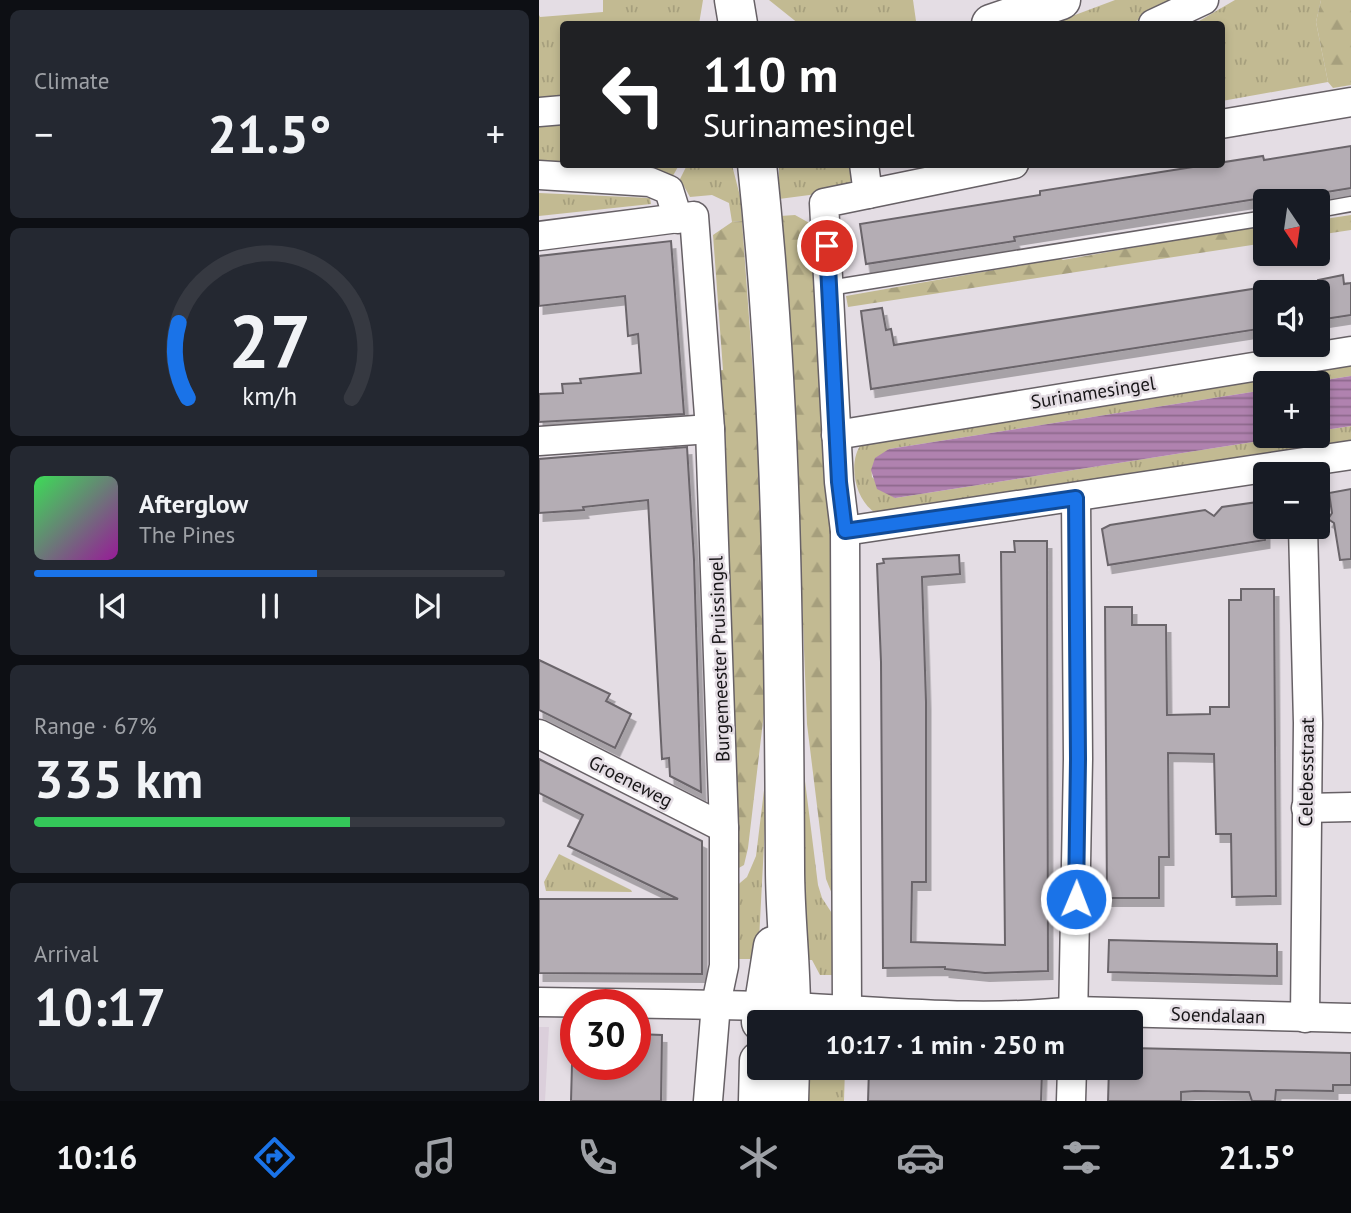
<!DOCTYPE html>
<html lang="en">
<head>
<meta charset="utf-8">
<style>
  body { margin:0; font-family:"PT Sans",sans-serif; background:#242831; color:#f1f3f6; height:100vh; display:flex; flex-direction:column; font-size:26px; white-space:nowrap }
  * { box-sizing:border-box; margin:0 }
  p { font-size:23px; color:#9ea1a6 }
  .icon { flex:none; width:38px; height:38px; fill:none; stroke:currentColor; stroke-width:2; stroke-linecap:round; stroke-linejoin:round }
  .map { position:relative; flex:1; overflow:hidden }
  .panel { display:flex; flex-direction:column; gap:10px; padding:10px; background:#0d0f14; width:539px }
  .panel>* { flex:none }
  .guide { position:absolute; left:21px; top:21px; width:665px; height:147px; border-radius:7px; box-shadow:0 4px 10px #0003; background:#202124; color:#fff; overflow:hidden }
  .needle { width:46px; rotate:167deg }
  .tools { position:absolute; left:714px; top:189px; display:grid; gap:14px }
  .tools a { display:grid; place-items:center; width:77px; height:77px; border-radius:7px; background:#171b24; box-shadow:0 4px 10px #0003; font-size:35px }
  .speed { position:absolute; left:21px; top:989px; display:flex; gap:14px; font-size:35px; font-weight:700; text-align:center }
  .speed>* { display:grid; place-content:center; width:91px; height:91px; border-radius:50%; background:#171b24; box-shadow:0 4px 10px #0003; line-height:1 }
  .speed .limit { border:10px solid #d22; background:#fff; color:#111 }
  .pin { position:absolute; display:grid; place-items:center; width:60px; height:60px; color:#fff; margin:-30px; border:4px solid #fff; border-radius:50%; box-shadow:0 2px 7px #0007 }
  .me { position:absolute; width:77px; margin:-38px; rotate:1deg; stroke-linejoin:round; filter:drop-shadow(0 0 5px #0008) }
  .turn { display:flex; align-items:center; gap:24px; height:147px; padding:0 28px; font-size:32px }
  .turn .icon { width:91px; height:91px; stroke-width:2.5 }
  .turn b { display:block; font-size:49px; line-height:60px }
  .big { font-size:52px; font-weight:700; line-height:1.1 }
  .panel .widget { flex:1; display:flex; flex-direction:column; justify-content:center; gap:10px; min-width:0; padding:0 24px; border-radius:10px; background:#242831 }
  .panel .dial { align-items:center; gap:0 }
  .dial svg { height:182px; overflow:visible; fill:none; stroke:#363941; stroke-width:7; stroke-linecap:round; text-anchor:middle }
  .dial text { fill:#f1f3f6; stroke:none }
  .song { display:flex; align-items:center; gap:21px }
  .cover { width:84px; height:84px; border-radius:10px; background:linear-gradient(135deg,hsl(130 70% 55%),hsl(300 70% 35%)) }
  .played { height:7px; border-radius:4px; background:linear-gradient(90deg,#1a73e8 60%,#363941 60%) }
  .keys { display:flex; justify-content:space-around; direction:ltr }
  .heat { display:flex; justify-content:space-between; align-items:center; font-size:38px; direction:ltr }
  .charge { height:10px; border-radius:5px; background:linear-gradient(90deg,#34c759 67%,#363941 0) }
  .trip { position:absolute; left:208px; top:1010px; width:396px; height:70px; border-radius:7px; background:#171b24; box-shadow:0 4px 10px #0003; font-weight:700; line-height:70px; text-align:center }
  .dock { display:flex; height:112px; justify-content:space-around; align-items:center; background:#090b0e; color:#9ea1a6 }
  .dock .icon { width:49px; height:49px }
  .dock .selected { color:#1a73e8 }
  .dock b { font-size:32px; color:#f1f3f6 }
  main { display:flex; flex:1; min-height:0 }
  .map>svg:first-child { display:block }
</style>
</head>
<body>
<main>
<section class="panel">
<div class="widget"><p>Climate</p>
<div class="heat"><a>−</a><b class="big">21.5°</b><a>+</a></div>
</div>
<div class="widget dial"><svg viewBox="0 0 100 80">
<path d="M14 69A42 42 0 1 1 86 69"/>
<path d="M14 69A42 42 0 0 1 10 36" stroke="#1a73e8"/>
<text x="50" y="56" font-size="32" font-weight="700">27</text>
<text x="50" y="72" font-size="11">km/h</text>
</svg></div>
<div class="widget">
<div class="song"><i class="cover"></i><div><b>Afterglow</b><p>The Pines</p></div></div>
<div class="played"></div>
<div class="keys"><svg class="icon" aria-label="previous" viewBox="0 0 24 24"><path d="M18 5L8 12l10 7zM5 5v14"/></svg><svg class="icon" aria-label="pause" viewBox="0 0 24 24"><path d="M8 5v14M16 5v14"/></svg><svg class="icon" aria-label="next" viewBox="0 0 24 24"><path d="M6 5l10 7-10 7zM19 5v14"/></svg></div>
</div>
<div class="widget"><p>Range · 67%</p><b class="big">335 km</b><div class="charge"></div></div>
<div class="widget"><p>Arrival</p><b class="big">10:17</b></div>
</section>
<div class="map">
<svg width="812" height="1101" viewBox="0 0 812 1101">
  <defs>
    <pattern id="grass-tufts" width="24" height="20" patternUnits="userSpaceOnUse" patternTransform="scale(1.75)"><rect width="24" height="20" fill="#c2ba92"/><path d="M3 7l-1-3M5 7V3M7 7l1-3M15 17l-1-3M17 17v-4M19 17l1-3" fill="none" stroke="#a69f7d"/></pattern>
    <pattern id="forest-firs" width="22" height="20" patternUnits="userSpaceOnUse" patternTransform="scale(1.75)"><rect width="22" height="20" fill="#c2ba92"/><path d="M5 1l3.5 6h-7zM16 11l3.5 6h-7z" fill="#a69f7d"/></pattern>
    <pattern id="water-rules" width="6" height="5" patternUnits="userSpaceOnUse" patternTransform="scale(1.75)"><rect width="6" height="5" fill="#b082af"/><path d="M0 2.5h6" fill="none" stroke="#8e698d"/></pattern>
    <filter id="shadow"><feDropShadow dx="4.5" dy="8" stdDeviation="0" flood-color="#0004"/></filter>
  </defs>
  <rect width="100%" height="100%" fill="#e4dde4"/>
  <path fill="#dbcfdb" d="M0,1027H10L6,1101H0Z"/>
  <g fill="url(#grass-tufts)">
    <path d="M64,0H164L160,24H24V101L0,104V15L1,17L64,12Z"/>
    <path d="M230,0H374L377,21L363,24H260Z"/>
    <path d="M576,0H646L590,24H512Z"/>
    <path d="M696,0H782L777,22L789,82L683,101L682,24H655Z"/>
    <path d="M24,117V164L140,165L131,181L0,165V120Z"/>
    <path d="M148,165H193L202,200L203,221L193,222L190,203L173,195L151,197L141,179Z"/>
    <path d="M240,165H317L314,179L301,191L240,199Z"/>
    <path d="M0,193L111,198L112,204L0,216Z"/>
    <path d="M812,361V376L767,383H726V390L350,449C340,458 331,462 333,477L356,498L752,436H779V431L812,426V444L341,515C317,506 307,463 323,443Z"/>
    <path d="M259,725L279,885L283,898L298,921L300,975H281L273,960H261Z"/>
    <path d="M230,749L219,959H193L195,888L208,877L217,856Z"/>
    <path d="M20,854L92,890L93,892L7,891L5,882Z"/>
    <path d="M261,1068H306L305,1101H261Z"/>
  </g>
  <g fill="url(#forest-firs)">
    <path d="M782,0H812V85L794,88L789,82L777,22Z"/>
    <path d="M256,215L274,225L298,575L295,899L287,879L268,724L256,425L241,216Z"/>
    <path d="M812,215V230L779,235V220Z"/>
    <path d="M203,221L218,428L227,696L209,848L205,865L198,869L175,371L184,370L174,235L193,222Z"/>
    <path d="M726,224V243L309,307L307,296L495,263L497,258L516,255L524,260Z"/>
  </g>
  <g fill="url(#water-rules)">
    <path d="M812,376V426L779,431V383H767Z"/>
    <path d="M726,390V436H752L356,498L338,489L332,470L336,458L350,449Z"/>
  </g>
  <g fill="#b4adb4" stroke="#6b656b" stroke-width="2" filter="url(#shadow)">
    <path d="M812,146V188L763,196V193L730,197L475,237L476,241L327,264L321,224L501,195V191L724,156L725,160Z"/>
    <path d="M132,241L145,414L0,422V394L24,393L23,384L42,383L41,379L102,373L99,334L89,336L86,296L0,306V256Z"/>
    <path d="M804,275L805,284L812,283V315L779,320V280Z"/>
    <path d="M726,287V328L332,389L322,311L343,308L347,330L352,329L355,345Z"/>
    <path d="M148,447L155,560L162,792L131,776L130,758L123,759L109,500L44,507L45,510L0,513V459Z"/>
    <path d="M812,489V559L801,560L795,523L789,519L793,513L790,493Z"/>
    <path d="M726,501V540L569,565L563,529L571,525L666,510L675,516L683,507Z"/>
    <path d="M475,541H508L509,971L446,973L406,969V967L344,968L342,662L338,564L345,563L344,559L420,555L421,574L383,577L387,702V882H373L372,942L466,945L462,552H476Z"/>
    <path d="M702,589H735L737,896L693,897L692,834H677L675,754L629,753L630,857H620V898H568L566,607H593V625H627L628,715L671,714V707H690V600H702Z"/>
    <path d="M0,660L71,694L67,701L92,714L76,748L0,710Z"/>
    <path d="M0,759L163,841V974L0,973V899H139L29,846L44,815L0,793Z"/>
    <path d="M570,940L738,944V976L569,972Z"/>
    <path d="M96,1034L123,1035L122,1101H32L33,1064H96Z"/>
    <path d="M592,1048L812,1053V1085H794V1091L737,1090L736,1101H713L710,1092L656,1091L642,1092V1101H569L570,1068H592Z"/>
    <path d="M498,1068V1072H503L502,1101H329L330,1069Z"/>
  </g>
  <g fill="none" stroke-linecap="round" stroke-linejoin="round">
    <g stroke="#676166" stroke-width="17">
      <g id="lane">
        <path d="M779,210L812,204"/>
        <path d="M290,288L726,218"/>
      </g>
    </g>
    <g stroke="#676166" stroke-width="31">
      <g id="street">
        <path d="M614,24L665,0"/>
        <path d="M0,112L24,110"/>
        <path d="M682,124L812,102"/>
        <path d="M325,164L329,194"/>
        <path d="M0,175L111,182L130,190L139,219"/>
        <path d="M0,236L155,216L171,429L185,828V966L177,1004L169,1101"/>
        <path d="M297,435L812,351"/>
        <path d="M0,441L171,429"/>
        <path d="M764,527L769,723L766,1018"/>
        <path d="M306,531L812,455"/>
        <path d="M0,734L185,828"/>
        <path d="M767,808L812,807"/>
        <path d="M0,1002C84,1003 168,1004 251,1007C346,1011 440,1022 535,1011L812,1018"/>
        <path d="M308,1011L306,531L300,482L285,203L475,164"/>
        <path d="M534,1022L539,759L537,498"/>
        <path d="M532,1101L533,1068"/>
      </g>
    </g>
    <g stroke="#676166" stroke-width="41">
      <g id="secondary">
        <path d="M195,0L199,24"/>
        <path d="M452,24L522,0"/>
        <path d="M218,164C243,398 245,634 246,868C246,920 253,971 252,1022"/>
        <path d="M222,1022L234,946"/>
        <path d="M219,1101L220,1061"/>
        <path d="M250,1101L251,1068"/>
      </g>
    </g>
    <use href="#lane" stroke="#fff" stroke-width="14"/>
    <use href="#street" stroke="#fff" stroke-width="28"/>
    <use href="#secondary" stroke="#fff" stroke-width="38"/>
  </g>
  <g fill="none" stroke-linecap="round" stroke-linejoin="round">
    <g stroke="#114b97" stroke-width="18">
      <path id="route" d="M288,246L300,482L306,531L537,498L539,759L537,899"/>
    </g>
    <use href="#route" stroke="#1a73e8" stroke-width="12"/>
  </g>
  <g text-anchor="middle" stroke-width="5" stroke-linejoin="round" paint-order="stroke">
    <g font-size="19" fill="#171517" stroke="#e4dde4">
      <text transform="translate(554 392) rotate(-9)" y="7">Surinamesingel</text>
      <text transform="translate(180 659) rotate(-92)" y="7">Burgemeester Pruissingel</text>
      <text transform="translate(767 772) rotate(-89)" y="7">Celebesstraat</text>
      <text transform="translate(92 781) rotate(27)" y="7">Groeneweg</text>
      <text transform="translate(679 1015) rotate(2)" y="7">Soendalaan</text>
    </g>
  </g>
</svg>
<div class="tools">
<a><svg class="needle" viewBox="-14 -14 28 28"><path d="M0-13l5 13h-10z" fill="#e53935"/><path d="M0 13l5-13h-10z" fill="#9ea1a6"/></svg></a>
<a><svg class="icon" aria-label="sound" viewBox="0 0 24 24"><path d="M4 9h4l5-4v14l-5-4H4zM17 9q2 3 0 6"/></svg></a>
<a>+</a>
<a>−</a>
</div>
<div class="speed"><div class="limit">30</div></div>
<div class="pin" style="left:288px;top:246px;background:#d93025"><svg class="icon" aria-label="arrive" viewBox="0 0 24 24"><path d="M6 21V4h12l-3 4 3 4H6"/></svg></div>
<svg class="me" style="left:537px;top:899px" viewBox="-20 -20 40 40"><circle r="17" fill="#1a73e8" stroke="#fff" stroke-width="3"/><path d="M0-11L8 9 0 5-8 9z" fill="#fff"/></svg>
<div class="trip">10:17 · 1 min · 250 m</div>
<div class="guide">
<div class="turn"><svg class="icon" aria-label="left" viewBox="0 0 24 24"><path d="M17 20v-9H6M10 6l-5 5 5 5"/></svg><div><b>110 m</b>Surinamesingel</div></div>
</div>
</div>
</main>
<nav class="dock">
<b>10:16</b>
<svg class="icon selected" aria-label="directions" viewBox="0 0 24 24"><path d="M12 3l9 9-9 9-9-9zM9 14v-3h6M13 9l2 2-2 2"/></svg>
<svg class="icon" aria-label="music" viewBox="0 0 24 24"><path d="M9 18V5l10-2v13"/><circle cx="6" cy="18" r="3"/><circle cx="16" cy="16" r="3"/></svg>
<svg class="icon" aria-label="phone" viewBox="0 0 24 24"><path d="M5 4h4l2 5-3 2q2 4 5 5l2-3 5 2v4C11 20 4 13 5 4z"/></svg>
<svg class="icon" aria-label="climate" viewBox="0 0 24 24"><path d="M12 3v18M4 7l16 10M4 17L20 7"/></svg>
<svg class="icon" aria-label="car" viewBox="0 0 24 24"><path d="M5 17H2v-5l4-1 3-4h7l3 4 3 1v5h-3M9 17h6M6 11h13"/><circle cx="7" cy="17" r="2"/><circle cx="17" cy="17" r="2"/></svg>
<svg class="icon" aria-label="filters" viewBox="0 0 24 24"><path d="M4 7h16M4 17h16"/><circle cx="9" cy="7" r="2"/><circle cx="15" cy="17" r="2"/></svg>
<b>21.5°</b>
</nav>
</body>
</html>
